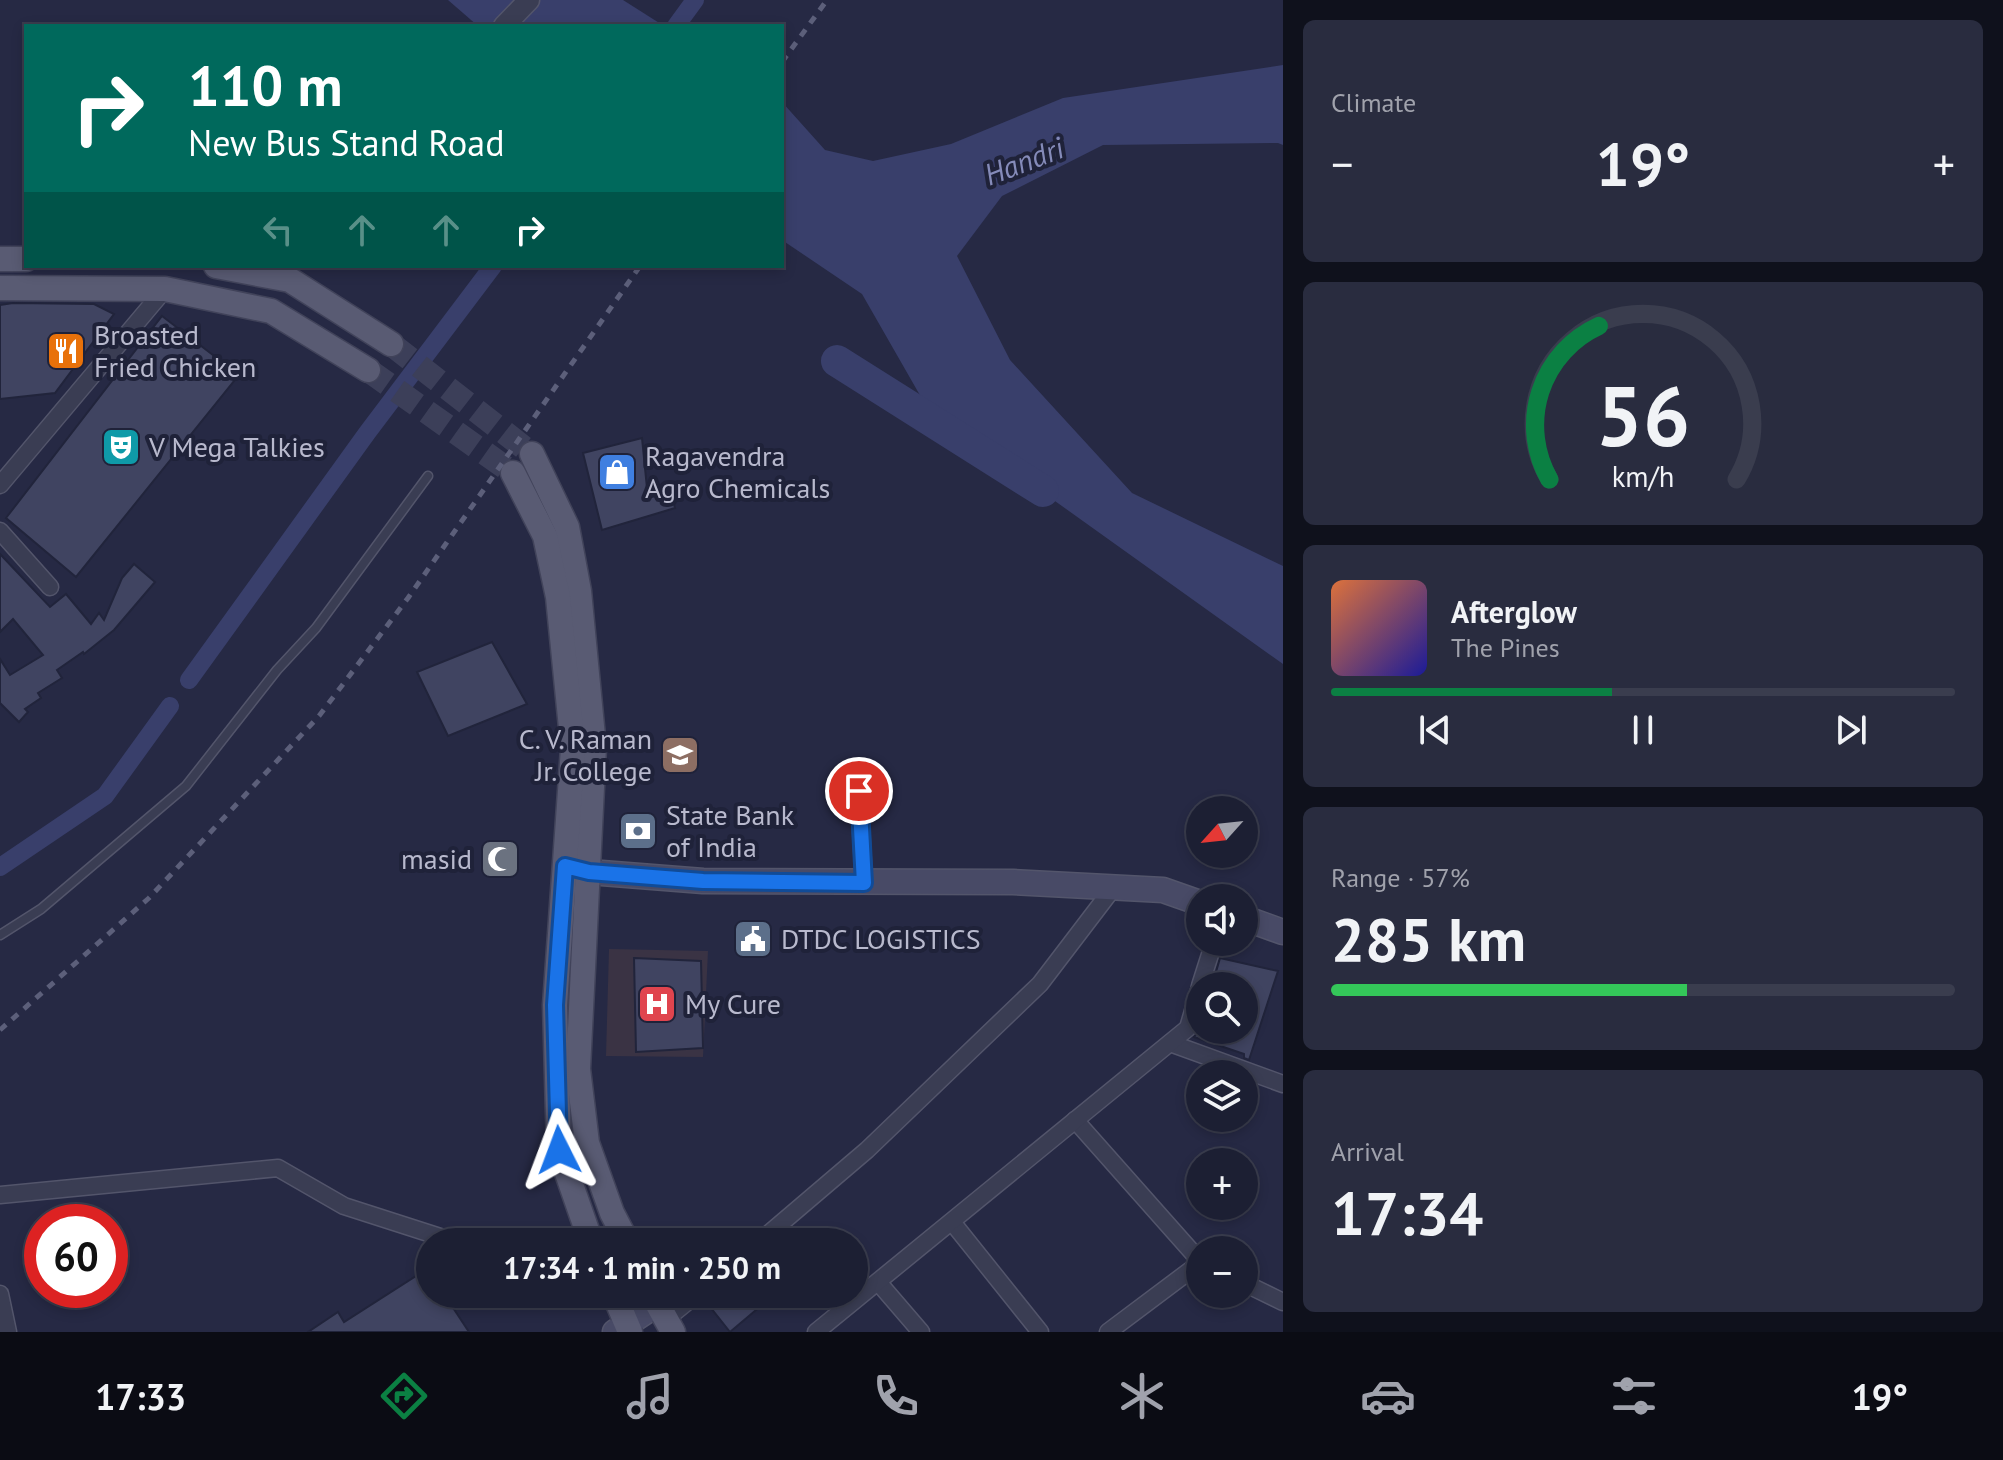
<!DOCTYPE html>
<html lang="en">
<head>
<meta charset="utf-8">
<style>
  body { margin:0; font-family:"PT Sans",sans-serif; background:#292c3f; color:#f1f3f6; height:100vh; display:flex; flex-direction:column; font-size:30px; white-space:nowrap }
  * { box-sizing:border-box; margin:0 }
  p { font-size:26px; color:#a0a2ac }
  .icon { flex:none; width:44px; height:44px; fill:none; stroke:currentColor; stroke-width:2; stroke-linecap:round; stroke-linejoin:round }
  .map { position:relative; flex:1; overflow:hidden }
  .details { display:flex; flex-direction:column; gap:20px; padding:20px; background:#0f111c; width:720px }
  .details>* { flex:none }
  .guide { position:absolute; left:24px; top:24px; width:760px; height:244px; border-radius:0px; box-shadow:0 4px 12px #0003,0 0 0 2px #3a3d4e; background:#00695c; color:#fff; overflow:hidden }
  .needle { width:52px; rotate:243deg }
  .fabs { position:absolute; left:1186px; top:796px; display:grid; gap:16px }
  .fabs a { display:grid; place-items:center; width:72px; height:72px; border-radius:50%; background:#1c1f33; box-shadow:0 4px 12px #0003,0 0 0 2px #3a3d4e; font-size:40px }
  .speed { position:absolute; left:24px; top:1204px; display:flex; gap:16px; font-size:40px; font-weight:700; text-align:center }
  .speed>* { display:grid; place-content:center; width:104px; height:104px; border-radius:50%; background:#1c1f33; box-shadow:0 4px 12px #0003,0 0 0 2px #3a3d4e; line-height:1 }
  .speed .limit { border:12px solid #d22; background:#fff; color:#111 }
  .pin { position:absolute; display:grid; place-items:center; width:68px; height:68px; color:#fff; margin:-34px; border:4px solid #fff; border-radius:50%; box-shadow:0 2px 8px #0007 }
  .me { position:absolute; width:88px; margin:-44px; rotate:357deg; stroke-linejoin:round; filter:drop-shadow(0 0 6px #0008) }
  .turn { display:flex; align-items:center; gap:28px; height:168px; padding:0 32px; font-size:36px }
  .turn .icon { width:104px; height:104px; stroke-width:2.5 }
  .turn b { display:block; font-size:56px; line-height:68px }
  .lanes { display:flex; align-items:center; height:76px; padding:0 32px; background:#0003; justify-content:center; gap:40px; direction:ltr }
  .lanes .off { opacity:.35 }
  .big { font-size:60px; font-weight:700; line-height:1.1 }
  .details .widget { flex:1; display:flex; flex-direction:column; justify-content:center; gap:12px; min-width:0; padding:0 28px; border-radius:12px; background:#292c3f }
  .details .dial { align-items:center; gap:0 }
  .dial svg { height:208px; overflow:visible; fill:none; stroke:#3a3d4e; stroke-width:7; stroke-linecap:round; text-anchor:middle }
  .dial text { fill:#f1f3f6; stroke:none }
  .song { display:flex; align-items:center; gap:24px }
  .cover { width:96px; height:96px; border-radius:12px; background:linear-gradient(135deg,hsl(20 70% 55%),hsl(240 70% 35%)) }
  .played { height:8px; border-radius:4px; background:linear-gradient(90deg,#0b8043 45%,#3a3d4e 45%) }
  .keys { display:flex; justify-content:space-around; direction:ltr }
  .heat { display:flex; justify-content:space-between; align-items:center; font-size:44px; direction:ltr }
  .charge { height:12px; border-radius:6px; background:linear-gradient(90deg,#34c759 57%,#3a3d4e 0) }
  .trip { position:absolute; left:416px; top:1228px; width:452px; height:80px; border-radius:40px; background:#1c1f33; box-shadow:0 4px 12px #0003,0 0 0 2px #3a3d4e; font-weight:700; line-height:80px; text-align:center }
  .dock { display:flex; height:128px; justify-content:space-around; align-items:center; background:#0b0c14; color:#a0a2ac }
  .dock .icon { width:56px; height:56px }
  .dock .on { color:#0b8043 }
  .dock b { font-size:36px; color:#f1f3f6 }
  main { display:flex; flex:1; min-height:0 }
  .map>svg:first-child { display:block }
</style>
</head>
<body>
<main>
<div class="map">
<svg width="1283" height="1332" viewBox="0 0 1283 1332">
  <rect width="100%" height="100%" fill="#262944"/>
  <path fill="#3a3344" d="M609,949L708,951L703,1057L606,1056Z"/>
  <g fill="#393f6b">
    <path d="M448,0H623L664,26H478Z"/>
    <path d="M1283,65V145L1278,143L1103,145L1002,196L957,256L1010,360L1132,493L1283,566V664L929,411L862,294L782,240V102L825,150L873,161L951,144L1063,98Z"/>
  </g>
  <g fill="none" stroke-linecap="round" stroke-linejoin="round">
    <g stroke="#393f6b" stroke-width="18">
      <path d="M676,26L695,0"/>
      <path d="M189,680L367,433L493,266"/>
      <path d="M0,867L105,796L170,706"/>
    </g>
    <path stroke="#393f6b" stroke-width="32" d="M837,361L1043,491"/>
  </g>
  <g fill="#404461" stroke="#21243b" stroke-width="2">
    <path d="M13,303L94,304L114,314L55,393L0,399V305Z"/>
    <path d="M162,316L239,375L76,577L6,518Z"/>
    <path d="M642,438L648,498L671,492L675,508L602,530L583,453Z"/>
    <path d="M0,554L50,607L66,594L91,624L99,613L104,620L122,578L134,564L155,582L114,630L84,654L83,652L57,670L62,678L38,693L41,698L25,709L28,712L19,722L0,703V659L10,675L43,655L13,619L0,632Z"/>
    <path d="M492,642L527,704L448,736L417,672Z"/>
    <path d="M651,821V841L627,842L624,822Z"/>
    <path d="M634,958L701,961L703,1048L636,1052Z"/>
    <path d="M1220,958L1278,971L1249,1060L1244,1058V1054L1194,1037L1199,1030H1244V986H1212Z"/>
    <path d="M430,1267V1294H444L469,1332H308L338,1312L344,1322Z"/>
    <path d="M725,1294H775L730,1332L711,1308Z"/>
  </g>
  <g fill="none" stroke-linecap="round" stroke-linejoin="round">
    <g stroke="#3c3f59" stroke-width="24" stroke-dasharray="24 12" stroke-linecap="butt">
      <path d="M391,344L532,454"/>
      <path d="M368,370L513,473"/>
    </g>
    <g stroke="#53556b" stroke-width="11">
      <path id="service" d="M0,935L41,909L186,786L277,670L316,628L428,476"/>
    </g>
    <g stroke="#53556b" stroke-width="19">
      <g id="minor">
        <path d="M0,485L165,289"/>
        <path d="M0,531L50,587"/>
        <path d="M859,791L864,883"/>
        <path d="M1200,986L1214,942"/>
        <path d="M1170,1043L1283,1084"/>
        <path d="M1075,1120L1200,1261"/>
        <path d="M0,1195L278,1168L344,1206L456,1242"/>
        <path d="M952,1222L1040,1332"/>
        <path d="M759,1242L867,1150L1040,984L1114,887"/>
        <path d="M878,1282L921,1332"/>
        <path d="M1244,1283L1283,1302"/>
        <path d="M0,1294L8,1332"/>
        <path d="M665,1320L697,1294"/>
        <path d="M816,1332L1188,1028L1200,987"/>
        <path d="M1108,1332L1200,1263"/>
      </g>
    </g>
    <g stroke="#53556b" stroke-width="23">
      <path id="tertiary" d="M504,26L529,0"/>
    </g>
    <g stroke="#53556b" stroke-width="27">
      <g id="secondary">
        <path d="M589,872L703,881L1013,882L1163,890L1200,903"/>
        <path d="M1244,918L1283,932"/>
        <path d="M615,1332L657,1304"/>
      </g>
    </g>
    <g stroke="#41435a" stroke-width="27">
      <g id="primary">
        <path d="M0,259H26"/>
        <path d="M216,266L290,280L391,344"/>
        <path d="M0,288L165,289L271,311L368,370"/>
        <path d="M532,454L567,527L579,591L594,747L578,1069L587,1143L612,1213L627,1242"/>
        <path d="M513,473L545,536L558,597L573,748L555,1005L559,1150L591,1242"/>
        <path d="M614,1294L630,1332"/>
        <path d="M652,1294L673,1332"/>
      </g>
    </g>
    <use href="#service" stroke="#3a3d53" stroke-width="8"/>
    <use href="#minor" stroke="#3a3d53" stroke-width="16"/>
    <use href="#tertiary" stroke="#3a3d53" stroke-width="20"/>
    <use href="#secondary" stroke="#484a66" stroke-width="24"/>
    <use href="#primary" stroke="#595b73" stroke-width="24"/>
    <g stroke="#5c5f7a" stroke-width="5" stroke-dasharray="8 8" stroke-linecap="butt">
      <path d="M782,62L827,0"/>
      <path d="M0,1030L149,898L319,716L408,598L640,266"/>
    </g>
  </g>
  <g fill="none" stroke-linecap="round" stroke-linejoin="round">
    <g stroke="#114b97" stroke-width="20">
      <path id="route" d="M559,1150L555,1005L565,866L589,872L703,881L864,883L859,791"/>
    </g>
    <use href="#route" stroke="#1a73e8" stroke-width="14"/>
  </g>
  <defs>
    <g id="restaurant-square" transform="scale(2)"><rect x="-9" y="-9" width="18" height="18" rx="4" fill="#e8710a" stroke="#1f2239"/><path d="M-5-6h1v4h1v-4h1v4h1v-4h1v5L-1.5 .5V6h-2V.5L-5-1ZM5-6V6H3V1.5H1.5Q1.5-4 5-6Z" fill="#fff"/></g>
    <g id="theatre-square" transform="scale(2)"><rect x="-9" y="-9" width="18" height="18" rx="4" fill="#0f9aa8" stroke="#1f2239"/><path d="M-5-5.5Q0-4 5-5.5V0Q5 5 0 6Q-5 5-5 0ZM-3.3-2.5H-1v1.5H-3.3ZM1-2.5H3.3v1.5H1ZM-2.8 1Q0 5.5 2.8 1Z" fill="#fff"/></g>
    <g id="shop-square" transform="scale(2)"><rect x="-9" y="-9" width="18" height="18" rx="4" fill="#3f7fe0" stroke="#1f2239"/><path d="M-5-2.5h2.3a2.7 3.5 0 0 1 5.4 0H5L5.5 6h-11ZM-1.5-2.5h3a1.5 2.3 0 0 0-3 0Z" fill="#fff"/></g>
    <g id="school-square" transform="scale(2)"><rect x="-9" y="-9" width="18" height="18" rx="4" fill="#8d6e63" stroke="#1f2239"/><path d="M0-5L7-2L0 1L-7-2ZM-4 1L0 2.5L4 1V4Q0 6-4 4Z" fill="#fff"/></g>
    <g id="bank-square" transform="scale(2)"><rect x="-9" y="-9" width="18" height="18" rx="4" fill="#5c6f8a" stroke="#1f2239"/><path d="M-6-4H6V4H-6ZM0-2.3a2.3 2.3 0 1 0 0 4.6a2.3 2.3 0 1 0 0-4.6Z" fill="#fff"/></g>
    <g id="mosque-square" transform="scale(2)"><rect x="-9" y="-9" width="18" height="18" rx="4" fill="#6b7280" stroke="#1f2239"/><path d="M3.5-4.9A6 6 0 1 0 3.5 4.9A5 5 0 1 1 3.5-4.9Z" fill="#fff"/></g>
    <g id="civic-square" transform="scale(2)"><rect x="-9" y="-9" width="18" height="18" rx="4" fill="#5c6f8a" stroke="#1f2239"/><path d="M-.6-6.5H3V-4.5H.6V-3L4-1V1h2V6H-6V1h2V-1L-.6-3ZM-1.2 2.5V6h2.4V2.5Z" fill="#fff"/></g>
    <g id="hospital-square" transform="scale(2)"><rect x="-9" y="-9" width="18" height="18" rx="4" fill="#e0444e" stroke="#1f2239"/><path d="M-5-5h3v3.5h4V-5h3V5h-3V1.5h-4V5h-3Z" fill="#fff"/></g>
  </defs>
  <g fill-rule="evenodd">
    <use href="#restaurant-square" x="66" y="351"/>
    <use href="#theatre-square" x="121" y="447"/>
    <use href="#shop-square" x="617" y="472"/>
    <use href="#school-square" x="680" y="755"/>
    <use href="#bank-square" x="638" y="831"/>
    <use href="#mosque-square" x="500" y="859"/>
    <use href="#civic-square" x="753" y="939"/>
    <use href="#hospital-square" x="657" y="1004"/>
  </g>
  <g text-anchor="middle" stroke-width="8" stroke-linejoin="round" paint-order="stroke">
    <g font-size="28" fill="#b8b9cd" stroke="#1f2239" text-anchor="start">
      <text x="94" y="345">Broasted<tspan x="94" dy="32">Fried Chicken</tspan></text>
      <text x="149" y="457">V Mega Talkies</text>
      <text x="645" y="466">Ragavendra<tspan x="645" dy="32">Agro Chemicals</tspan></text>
      <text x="652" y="749" text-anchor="end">C. V. Raman<tspan x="652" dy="32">Jr. College</tspan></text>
      <text x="666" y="825">State Bank<tspan x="666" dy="32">of India</tspan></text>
      <text x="472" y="869" text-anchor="end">masid</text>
      <text x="781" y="949">DTDC LOGISTICS</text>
      <text x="685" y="1014">My Cure</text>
    </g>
    <g font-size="30" font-style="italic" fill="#858bb9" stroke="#1f2239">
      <text transform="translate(1024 162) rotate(-21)" y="10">Handri</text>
    </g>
  </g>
</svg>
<div class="fabs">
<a><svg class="needle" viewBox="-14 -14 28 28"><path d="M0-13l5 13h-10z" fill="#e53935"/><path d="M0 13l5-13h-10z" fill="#a0a2ac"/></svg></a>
<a><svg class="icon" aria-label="sound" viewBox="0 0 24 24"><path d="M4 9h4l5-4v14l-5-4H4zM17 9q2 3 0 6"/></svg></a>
<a><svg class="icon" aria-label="search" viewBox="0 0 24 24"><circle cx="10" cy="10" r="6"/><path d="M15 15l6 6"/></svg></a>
<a><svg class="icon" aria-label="layers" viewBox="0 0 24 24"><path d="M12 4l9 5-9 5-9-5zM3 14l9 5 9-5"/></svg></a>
<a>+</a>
<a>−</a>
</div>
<div class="speed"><div class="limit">60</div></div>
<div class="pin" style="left:859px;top:791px;background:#d93025"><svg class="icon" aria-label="arrive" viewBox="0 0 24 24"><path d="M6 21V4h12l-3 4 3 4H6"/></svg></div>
<svg class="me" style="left:559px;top:1150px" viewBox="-20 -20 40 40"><path d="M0-17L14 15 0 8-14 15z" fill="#1a73e8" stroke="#fff" stroke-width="4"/></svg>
<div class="trip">17:34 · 1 min · 250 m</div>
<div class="guide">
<div class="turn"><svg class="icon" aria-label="right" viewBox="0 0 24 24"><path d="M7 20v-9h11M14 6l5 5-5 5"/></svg><div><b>110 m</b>New Bus Stand Road</div></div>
<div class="lanes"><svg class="icon off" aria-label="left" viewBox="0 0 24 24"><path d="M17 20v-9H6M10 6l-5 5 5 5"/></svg><svg class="icon off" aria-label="ahead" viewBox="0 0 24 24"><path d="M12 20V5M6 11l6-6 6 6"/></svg><svg class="icon off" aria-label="ahead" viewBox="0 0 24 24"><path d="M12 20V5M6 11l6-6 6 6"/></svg><svg class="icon" aria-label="right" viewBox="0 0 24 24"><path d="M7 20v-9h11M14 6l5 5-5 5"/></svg></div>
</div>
</div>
<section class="details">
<div class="widget"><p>Climate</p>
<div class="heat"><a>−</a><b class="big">19°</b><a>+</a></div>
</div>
<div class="widget dial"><svg viewBox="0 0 100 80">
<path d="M14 69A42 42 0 1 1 86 69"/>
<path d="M14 69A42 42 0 0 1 33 10" stroke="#0b8043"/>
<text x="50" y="56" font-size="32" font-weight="700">56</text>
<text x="50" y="72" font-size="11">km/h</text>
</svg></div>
<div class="widget">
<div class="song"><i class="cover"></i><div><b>Afterglow</b><p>The Pines</p></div></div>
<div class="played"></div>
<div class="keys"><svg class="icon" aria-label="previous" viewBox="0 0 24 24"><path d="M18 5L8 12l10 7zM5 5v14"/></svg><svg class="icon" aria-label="pause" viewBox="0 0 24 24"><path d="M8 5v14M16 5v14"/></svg><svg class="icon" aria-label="next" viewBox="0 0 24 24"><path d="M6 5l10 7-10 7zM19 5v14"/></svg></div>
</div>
<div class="widget"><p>Range · 57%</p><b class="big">285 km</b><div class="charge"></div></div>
<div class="widget"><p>Arrival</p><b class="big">17:34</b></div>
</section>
</main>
<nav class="dock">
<b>17:33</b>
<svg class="icon on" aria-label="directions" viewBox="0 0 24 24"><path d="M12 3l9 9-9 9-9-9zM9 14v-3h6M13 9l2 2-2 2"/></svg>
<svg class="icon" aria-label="music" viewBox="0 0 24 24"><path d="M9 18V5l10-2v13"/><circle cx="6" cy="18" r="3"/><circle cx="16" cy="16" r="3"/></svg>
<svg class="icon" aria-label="phone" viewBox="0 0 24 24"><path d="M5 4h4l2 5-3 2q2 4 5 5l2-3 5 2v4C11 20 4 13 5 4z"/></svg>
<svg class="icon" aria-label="climate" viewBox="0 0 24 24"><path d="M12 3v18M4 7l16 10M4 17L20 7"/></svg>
<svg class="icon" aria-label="car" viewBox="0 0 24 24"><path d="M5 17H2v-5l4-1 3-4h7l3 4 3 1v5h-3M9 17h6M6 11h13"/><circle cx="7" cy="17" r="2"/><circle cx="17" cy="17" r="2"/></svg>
<svg class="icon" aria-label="filters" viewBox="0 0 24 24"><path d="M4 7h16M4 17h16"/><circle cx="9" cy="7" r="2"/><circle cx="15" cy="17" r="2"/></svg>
<b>19°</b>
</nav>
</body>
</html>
